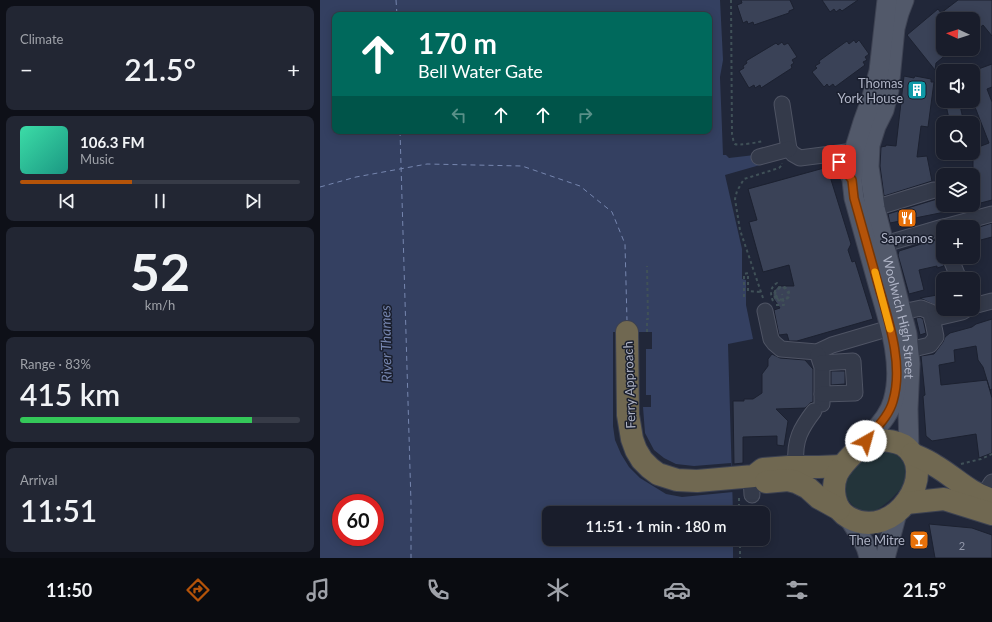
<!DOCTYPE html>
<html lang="en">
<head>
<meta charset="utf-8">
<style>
  body { margin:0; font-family:Lato,sans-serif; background:#222633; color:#f1f3f6; height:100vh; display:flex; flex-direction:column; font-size:15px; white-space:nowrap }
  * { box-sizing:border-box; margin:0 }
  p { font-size:13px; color:#9fa2a9 }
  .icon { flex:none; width:22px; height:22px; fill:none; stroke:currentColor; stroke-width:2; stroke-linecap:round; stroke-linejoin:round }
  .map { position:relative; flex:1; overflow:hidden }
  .details { display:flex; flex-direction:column; gap:6px; padding:6px; background:#0e1018; width:320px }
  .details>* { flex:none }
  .banner { position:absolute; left:12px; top:12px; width:380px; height:122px; border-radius:8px; box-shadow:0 2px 10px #0003,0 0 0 1px #373b47; background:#00695c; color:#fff; overflow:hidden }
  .needle { width:26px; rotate:273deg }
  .controls { position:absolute; left:616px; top:12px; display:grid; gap:8px }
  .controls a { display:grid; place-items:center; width:44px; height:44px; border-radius:8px; background:#191d2b; box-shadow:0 2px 10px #0003,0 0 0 1px #373b47; font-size:20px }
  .speed { position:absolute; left:12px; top:494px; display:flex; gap:8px; font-size:20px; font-weight:700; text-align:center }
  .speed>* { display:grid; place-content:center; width:52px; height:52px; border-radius:50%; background:#191d2b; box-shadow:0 2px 10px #0003,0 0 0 1px #373b47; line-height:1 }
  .speed .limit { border:6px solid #d22; background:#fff; color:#111 }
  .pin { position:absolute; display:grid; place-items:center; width:34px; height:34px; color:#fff; margin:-17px; border-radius:8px; box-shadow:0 2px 6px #0006 }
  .me { position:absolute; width:44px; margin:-22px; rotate:38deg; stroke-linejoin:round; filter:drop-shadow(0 0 3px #0008) }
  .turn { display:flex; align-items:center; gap:14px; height:84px; padding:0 20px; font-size:18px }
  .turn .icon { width:52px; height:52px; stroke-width:2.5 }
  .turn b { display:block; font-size:28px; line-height:34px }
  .lanes { display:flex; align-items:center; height:38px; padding:0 20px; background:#0003; justify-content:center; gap:20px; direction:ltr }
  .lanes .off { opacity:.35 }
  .big { font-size:30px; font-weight:600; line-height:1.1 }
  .details .widget { flex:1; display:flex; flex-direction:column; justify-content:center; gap:6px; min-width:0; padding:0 14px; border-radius:8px; background:#222633 }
  .details .dial { align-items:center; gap:0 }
  .dial b { font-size:52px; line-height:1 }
  .song { display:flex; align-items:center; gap:12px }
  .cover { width:48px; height:48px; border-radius:6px; background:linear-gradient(135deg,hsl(160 70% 55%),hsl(170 70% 35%)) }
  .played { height:4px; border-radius:2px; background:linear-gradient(90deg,#b45309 40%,#373b47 40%) }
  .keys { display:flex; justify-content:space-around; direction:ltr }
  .heat { display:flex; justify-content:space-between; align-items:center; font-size:22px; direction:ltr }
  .charge { height:6px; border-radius:3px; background:linear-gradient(90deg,#34c759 83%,#373b47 0) }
  .trip { position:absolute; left:222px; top:506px; width:228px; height:40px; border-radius:8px; background:#191d2b; box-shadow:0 2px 10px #0003,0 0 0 1px #373b47; font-weight:600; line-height:40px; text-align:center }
  .tab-bar { display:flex; height:64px; justify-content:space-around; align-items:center; background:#0a0c11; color:#9fa2a9 }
  .tab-bar .icon { width:28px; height:28px }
  .tab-bar .selected { color:#b45309 }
  .tab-bar b { font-size:18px; color:#f1f3f6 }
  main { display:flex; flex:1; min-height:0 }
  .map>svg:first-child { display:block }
</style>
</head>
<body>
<main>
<section class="details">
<div class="widget"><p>Climate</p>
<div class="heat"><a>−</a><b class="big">21.5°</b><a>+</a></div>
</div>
<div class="widget">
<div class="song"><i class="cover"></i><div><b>106.3 FM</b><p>Music</p></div></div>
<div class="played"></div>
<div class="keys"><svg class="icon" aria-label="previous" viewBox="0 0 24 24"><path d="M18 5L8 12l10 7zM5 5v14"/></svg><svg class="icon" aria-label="pause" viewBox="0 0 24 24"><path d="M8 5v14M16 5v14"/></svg><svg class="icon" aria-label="next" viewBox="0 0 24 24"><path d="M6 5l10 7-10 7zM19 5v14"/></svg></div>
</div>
<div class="widget dial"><b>52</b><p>km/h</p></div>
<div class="widget"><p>Range · 83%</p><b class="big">415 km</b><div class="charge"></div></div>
<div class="widget"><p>Arrival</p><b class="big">11:51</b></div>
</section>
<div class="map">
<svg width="672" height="558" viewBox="0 0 672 558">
  <rect width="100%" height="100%" fill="#212739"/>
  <path fill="#23343a" d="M554,450C559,450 565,450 570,452C583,456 589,469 585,481C581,492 561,509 551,513L535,508L524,495C524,489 524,481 526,476C531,466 545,454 554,450Z"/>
  <path fill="#344061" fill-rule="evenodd" d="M0,0H400L403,60L400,77L403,155H406L409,158L443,154L439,157L440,165L405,175L422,249V279L426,280V305L433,339L408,344L413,513H229V539H413V558H0ZM15,15H389V131H15ZM21,503H55V537H21Z"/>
  <path fill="#212739" d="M293,332H332V349H326V395H331V407H323L325,433L334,450L344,458L356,464L374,466L411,463L413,492L362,497L346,494L320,478L309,467L301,454L295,440L293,426Z"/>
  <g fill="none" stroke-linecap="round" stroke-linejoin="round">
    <g stroke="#7686af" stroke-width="1" stroke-dasharray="5 4" stroke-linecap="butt">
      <path d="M76,0L77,15"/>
      <path d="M80,131L91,503V558"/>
      <path d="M0,187L36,177L107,164L202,166L260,186L292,212L305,244L307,321"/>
    </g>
  </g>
  <g fill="#3a4257" stroke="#1c2130">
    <path d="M421,0H470L474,9L469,11V13L434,25L433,22L428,24L427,21L423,23L417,5L422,3Z"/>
    <path d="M502,0H538L522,11L520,9L516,12L514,9L510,12Z"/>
    <path d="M638,0H672V36L663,25L653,33V19H623V49H633L616,63L615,70L587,35L618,9L621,13Z"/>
    <path d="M534,40L536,43L539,40L549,54L545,57L547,60L543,62L545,65L515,87L513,84L509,87L507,84L504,87L492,72L497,68L495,66L500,63L499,61L527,41L529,44Z"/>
    <path d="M462,42L464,45L468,43L477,57L472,60L474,63L471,65L472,68L441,88L440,85L435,88L434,85L429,88L419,71L424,68L423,66L427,63L426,61L456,43L458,45Z"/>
    <path d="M672,64V87L667,89L672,102V200L653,205V149L669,143L653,102V71Z"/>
    <path d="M584,76L594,78L595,76L611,79V82H614L608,127L601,126L597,157L607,156L612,181L564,196L560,166L561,147L566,146V145L576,146Z"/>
    <path d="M625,101H639L644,123H630Z"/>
    <path d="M504,168L508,170L531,244L528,250L532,262L535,261L553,319L477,341H469L467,334L459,335L454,310L460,308L453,298V292L458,286H474L469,265L443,272L429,222L437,220L428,189Z"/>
    <path d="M623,195V205H640V209L570,223L568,214L617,199Z"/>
    <path d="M672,223V237L653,242V229Z"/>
    <path d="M614,240L618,243L624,266L617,268V266L599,270L604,290L589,294L578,255L579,251Z"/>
    <path d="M623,294V307L621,308L600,298Z"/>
    <path d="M600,317L603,319L606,333L600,335L596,318Z"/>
    <path d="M672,319V389L670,390L663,367L658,360L656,346L634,350L635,362L619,365L621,385L667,380L672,398V453L659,458L656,434L612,441L606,436L603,396L605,395L601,356L614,354L623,342L625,337L630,333L652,327L656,324Z"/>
    <path d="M452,354L460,358L485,360L493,369V402L490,403L485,408L456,409L468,421L464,446L457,445V436L423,437V463L414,464L413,401H424V399H433L442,393V374L448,366V359Z"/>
    <path d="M511,371H525V384L511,385Z"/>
    <path d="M609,524L652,528L672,535V558H615Z"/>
  </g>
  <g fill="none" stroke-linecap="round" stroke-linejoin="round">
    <g stroke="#4f5464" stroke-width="17">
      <g id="minor">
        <path d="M462,104L469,149L473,154L480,158L534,151"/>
        <path d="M512,154L532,180"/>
        <path d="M439,157L469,149"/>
        <path d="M555,208L614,190"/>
        <path d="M624,227L672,214"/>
        <path d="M565,244L623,227"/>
        <path d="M630,257L639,279"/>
        <path d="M653,306L672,301"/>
        <path d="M445,311L451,339L454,343L461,349L497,352L512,345L570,328"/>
        <path d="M582,312L601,308L611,312L616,337L610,345L589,350"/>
        <path d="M612,319L642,312L647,309"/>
        <path d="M498,355L502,367V404"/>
        <path d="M501,363L533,361L535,393L502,394"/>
        <path d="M471,467L476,463C474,440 481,428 494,411"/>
        <path d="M431,477L432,495"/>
        <path d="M664,497L668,488L672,482"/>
      </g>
    </g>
    <g stroke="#3e4353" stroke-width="21">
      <g id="major">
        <path id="s1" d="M584,0L579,13L575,28L569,90L564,110L556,126L550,145L549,167L555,208L587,334L590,364L588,409L589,451"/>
        <path d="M546,441C556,428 569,416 573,401C584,364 568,319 558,284C550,255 542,227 534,198L532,180L534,151L543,122L551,100L559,71L567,0"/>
        <path d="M528,517C536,530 547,543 549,558"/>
        <path d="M565,558L577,513"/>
      </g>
    </g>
    <g stroke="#3c4151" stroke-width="24">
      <g id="highway">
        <path d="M307,332L308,415L312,439L316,450L322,460L330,468L338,474L357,480L377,481L434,476L443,469L469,467H499L522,466"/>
        <path d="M556,440C565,440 575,441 583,445C621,470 575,544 528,517C514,509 511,489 517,474C521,466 528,459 534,453C538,448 542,443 547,441C550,440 553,440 556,440Z"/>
        <path d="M592,454C599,457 607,460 614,465C635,477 647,492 672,500"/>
        <path d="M446,482L468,480L476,482L488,488L499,498L519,509"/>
        <path d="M586,503L624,499L672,514"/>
      </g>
    </g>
    <g stroke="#405158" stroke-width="2" stroke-dasharray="3 3" stroke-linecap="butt">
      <path d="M411,0L412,134C413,137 413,142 415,144C419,146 439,142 444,141"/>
      <path d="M456,295C458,300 463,301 467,298L469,294L467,291L463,287C450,290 455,303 465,300C475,297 466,279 455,291L454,294L456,300L464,301"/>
      <path d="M424,297V274L428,273V291L440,292"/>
      <path d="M443,298L420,230L415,199L417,191L424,179L459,168L462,165V163"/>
      <path d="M453,301C450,294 450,287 457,283L459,287"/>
      <path d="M456,305H464L462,294"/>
      <path d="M327,332V319H328L327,266"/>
      <path d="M641,464L661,459L672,454"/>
      <path d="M419,498V513"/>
      <path d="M420,539V558"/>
    </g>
    <use href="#minor" stroke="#343a4a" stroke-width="15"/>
    <use href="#major" stroke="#52596a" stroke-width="19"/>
    <use href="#highway" stroke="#706851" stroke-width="22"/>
  </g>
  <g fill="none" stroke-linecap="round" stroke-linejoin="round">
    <g stroke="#753606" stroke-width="10">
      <path id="route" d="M519,162L532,180L534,198C542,227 550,255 558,284C568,319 584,364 573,401C569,416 556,428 546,441"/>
    </g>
    <use href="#route" stroke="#b45309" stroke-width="7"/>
    <path stroke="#f59e0b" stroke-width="7" d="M555,272L570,329"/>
  </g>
  <defs>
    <g id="building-square" transform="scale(1)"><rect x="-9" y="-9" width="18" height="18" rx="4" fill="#0f9aa8" stroke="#1a1f2e"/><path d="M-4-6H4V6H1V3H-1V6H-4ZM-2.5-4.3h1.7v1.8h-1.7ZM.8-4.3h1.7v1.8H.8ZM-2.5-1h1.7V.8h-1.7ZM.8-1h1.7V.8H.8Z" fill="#fff"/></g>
    <g id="restaurant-square" transform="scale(1)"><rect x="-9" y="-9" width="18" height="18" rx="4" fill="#e8710a" stroke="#1a1f2e"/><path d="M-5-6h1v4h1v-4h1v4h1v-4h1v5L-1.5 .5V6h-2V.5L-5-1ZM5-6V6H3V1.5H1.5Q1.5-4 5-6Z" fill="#fff"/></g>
    <g id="bar-square" transform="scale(1)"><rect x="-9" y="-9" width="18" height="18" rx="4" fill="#e8710a" stroke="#1a1f2e"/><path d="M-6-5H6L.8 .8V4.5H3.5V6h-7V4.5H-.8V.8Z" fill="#fff"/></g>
  </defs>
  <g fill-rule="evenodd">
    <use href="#building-square" x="597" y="90"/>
    <use href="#restaurant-square" x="587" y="218"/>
    <use href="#bar-square" x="599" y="540"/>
  </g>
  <g text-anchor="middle" stroke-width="3" stroke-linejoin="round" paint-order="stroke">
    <g font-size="11" fill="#9298aa">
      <text x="642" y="550">2</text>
    </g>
    <g font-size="13" fill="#afb4c6" stroke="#1a1f2e" text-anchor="end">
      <text x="583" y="88">Thomas<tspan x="583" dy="15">York House</tspan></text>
      <text x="587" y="243" text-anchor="middle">Sapranos</text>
      <text x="585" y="545">The Mitre</text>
    </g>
    <g font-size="13" fill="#afb4c6" stroke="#1a1f2e">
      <text dy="5" stroke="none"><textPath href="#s1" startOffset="326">Woolwich High Street</textPath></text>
      <text transform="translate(309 385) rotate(-92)" y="5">Ferry Approach</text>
    </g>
    <g font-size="14" font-style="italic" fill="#7686af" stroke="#1a1f2e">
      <text transform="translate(66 344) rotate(-91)" y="5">River Thames</text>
    </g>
  </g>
</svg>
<div class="controls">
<a><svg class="needle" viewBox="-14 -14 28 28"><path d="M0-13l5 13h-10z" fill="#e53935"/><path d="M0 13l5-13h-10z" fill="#9fa2a9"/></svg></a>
<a><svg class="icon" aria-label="sound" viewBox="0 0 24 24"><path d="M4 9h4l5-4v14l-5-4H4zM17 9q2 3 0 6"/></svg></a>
<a><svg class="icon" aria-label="search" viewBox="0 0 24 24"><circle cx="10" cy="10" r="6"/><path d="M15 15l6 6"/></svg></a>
<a><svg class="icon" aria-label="layers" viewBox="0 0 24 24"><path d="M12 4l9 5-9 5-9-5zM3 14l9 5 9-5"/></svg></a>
<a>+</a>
<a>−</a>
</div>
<div class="speed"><div class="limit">60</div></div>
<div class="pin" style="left:519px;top:162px;background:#d93025"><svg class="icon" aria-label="arrive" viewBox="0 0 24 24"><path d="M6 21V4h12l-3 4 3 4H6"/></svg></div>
<svg class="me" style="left:546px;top:441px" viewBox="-20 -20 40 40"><circle r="19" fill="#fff"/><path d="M0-13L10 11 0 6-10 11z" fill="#b45309"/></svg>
<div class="trip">11:51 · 1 min · 180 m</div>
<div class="banner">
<div class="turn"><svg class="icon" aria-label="ahead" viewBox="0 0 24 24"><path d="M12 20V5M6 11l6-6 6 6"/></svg><div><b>170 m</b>Bell Water Gate</div></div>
<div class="lanes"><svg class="icon off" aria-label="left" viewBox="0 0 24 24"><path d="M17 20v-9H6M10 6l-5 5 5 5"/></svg><svg class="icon" aria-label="ahead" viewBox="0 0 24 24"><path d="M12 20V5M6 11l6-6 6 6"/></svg><svg class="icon" aria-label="ahead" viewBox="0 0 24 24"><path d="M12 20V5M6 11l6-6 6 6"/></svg><svg class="icon off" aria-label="right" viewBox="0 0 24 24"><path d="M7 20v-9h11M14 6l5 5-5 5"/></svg></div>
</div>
</div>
</main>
<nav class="tab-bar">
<b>11:50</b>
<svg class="icon selected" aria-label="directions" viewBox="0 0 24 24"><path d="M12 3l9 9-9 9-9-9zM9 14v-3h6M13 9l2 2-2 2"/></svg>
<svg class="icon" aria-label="music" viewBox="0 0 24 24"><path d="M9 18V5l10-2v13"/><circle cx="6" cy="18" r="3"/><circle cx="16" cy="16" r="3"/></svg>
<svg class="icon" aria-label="phone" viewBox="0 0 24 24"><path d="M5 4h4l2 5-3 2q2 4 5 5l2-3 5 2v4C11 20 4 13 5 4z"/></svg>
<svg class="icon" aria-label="climate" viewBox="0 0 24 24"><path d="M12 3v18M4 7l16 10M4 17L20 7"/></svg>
<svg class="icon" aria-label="car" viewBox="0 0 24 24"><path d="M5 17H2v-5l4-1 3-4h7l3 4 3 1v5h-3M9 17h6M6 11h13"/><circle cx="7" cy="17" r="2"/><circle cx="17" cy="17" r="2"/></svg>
<svg class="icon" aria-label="filters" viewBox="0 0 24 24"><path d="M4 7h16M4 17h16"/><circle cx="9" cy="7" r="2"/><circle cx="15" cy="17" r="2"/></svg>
<b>21.5°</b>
</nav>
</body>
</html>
